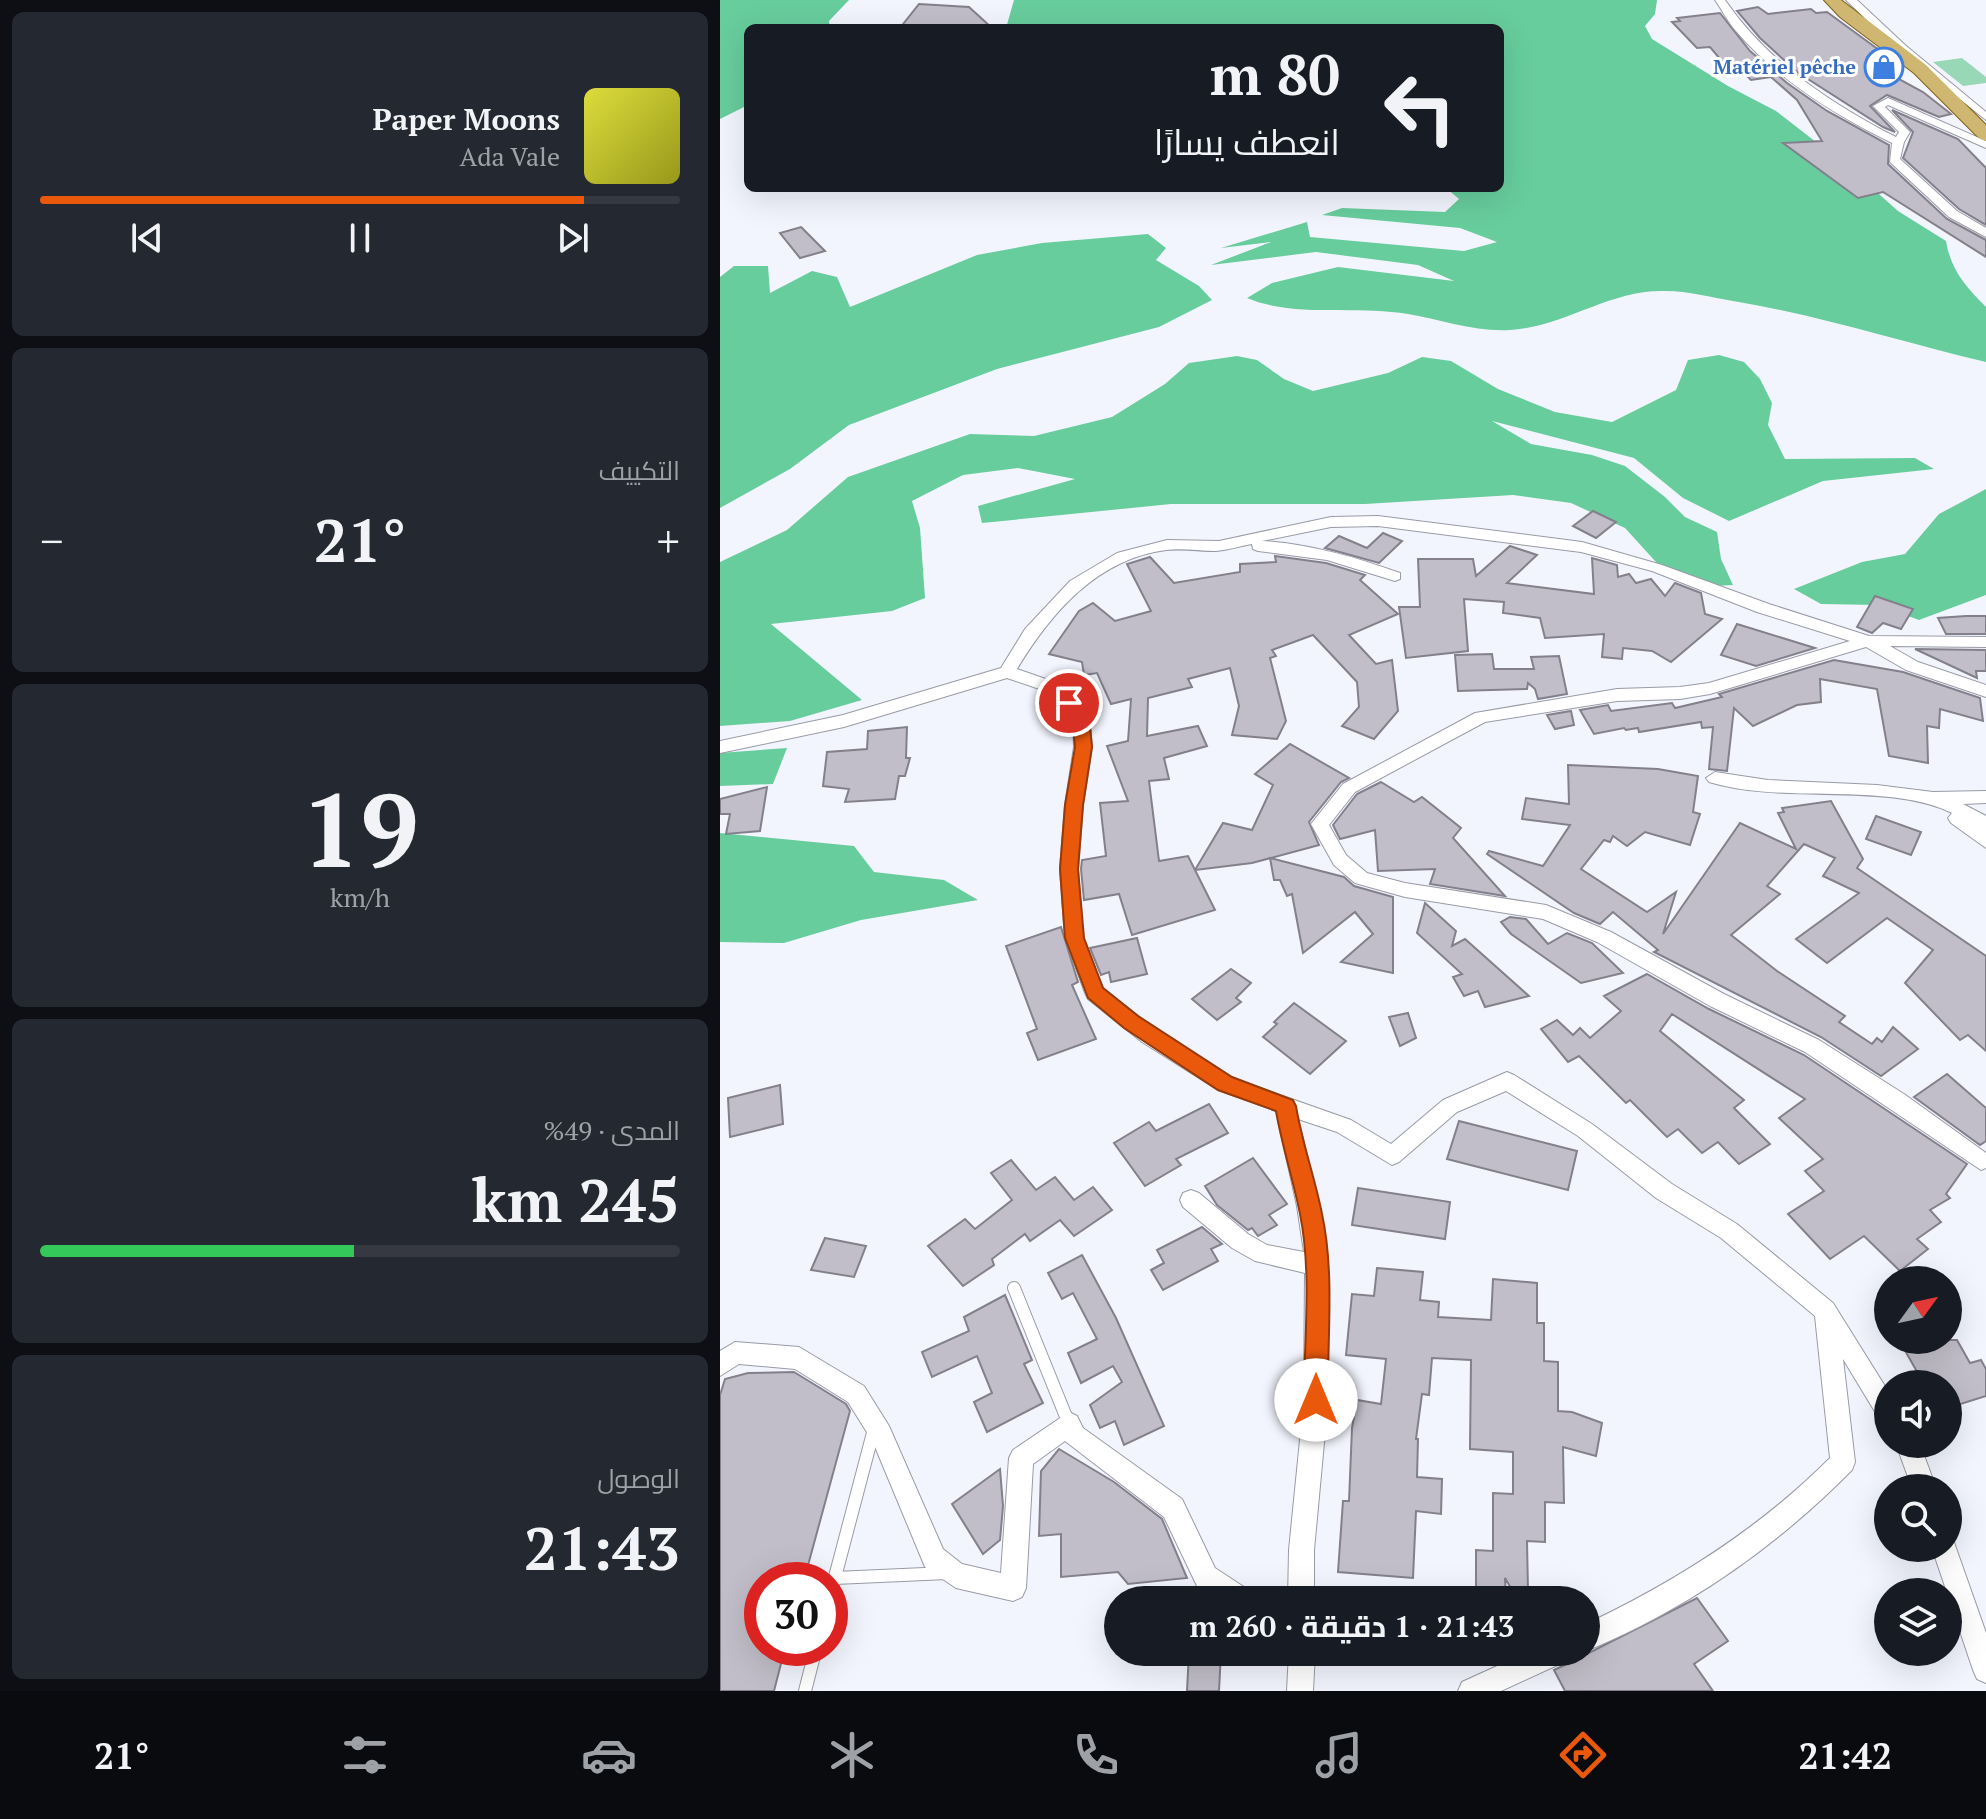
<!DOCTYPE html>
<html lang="ar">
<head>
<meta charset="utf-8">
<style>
  body { margin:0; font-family:"PT Serif",Cairo,serif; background:#242831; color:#f1f3f6; direction:rtl; height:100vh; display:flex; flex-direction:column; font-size:30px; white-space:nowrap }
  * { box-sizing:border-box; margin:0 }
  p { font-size:26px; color:#9ea1a6 }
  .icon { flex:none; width:44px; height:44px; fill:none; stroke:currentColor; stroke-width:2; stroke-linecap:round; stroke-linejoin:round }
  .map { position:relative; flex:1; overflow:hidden; direction:ltr }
  .drawer { display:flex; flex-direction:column; gap:12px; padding:12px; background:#0d0f14; width:720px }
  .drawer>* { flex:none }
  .guide { position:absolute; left:24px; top:24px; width:760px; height:168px; border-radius:12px; box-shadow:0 8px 32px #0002; direction:rtl; background:#171b24; color:#f1f3f6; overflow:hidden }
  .needle { width:52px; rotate:57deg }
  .tools { position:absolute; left:1154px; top:1266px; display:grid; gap:16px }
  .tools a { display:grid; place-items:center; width:88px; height:88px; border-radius:50%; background:#171b24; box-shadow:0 8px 32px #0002; font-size:40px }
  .speed { position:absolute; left:24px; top:1562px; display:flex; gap:16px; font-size:40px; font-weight:700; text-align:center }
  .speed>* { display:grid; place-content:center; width:104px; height:104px; border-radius:50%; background:#171b24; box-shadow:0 8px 32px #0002; line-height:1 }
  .speed .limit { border:12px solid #d22; background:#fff; color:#111 }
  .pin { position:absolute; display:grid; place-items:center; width:68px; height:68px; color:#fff; margin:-34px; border:4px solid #fff; border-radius:50%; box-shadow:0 2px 8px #0007 }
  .me { position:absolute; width:88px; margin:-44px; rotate:0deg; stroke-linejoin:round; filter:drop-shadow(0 0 6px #0008) }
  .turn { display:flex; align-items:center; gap:28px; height:168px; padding:0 32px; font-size:36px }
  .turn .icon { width:104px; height:104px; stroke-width:2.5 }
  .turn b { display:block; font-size:56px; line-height:68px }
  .big { font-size:60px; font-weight:700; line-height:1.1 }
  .drawer .tile { flex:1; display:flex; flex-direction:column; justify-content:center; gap:12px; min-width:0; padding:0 28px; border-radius:12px; background:#242831 }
  .drawer .dial { align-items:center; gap:0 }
  .dial b { font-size:104px; line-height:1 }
  .song { display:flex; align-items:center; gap:24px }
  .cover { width:96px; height:96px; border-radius:12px; background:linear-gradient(135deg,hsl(60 70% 55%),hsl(60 70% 35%)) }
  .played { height:8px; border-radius:4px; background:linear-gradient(90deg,#ea580c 85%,#363941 85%) }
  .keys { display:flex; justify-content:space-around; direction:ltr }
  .heat { display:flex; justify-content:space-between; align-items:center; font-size:44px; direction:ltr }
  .charge { height:12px; border-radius:6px; background:linear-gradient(90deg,#34c759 49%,#363941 0) }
  .trip { position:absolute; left:384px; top:1586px; width:496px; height:80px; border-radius:40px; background:#171b24; box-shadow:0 8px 32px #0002; font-weight:700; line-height:80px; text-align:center; direction:rtl }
  .dock { display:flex; height:128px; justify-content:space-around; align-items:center; background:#090b0e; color:#9ea1a6 }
  .dock .icon { width:56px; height:56px }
  .dock .current { color:#ea580c }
  .dock b { font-size:36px; color:#f1f3f6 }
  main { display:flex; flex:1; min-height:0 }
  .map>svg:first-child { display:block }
</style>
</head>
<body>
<main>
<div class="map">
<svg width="1266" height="1691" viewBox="0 0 1266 1691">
  <rect width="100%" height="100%" fill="#f3f5fe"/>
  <path fill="#98d8b7" d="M1242,58L1266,77V83L1243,86L1213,62Z"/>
  <g fill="#67cd9d">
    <path d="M0,0H129L109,21L110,28H28V105L0,119Z"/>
    <path d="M294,0H937L935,14L925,26L932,39L1008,86L1056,111L1132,170L1178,211L1226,241C1231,270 1245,286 1266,307V362C1182,342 1099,315 1013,301C990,297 965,290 941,291C888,291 843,327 790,330C755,332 722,320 688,314C637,305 574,318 527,298L552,283L618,267L734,281L698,265L596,252L491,265L551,242L501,248L587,222L590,237L744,251L777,242L740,228L602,215L622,208L725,212L739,199L726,188H780V28H286Z"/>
    <path d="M428,234L446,248L436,260L479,286L492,300L439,327L277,369L129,425L70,469L0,508V277L14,266H48L50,293L92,271L117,277L130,307L257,255L322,243Z"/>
    <path d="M999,355L1024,362L1040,379L1052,403L1048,425L1065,459L1195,458L1214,469L1103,481L1009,521L963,498L914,458L772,421L811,444L872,455L905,466L945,497L965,517L997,532L1001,559L1013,585L994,586L945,572L905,528L851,503L793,495L645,504H451L262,523L258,506L355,479L298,468L243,475L192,501L200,528L205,598L172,611L51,624L142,700L70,721L0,726V562L67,530L128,477L250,434L314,436L392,417L445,384L469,363L517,356L537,360L564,379L593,391L668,373L702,357L731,361L778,389L835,412L892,422L956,390L968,360Z"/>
    <path d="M1266,489V595L1199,620L1158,605L1101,604L1074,589L1142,562L1185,554L1219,514Z"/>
    <path d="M67,748L53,784L0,786V753Z"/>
    <path d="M0,833L134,846L154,872L224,880L258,900L141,920L64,943L0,942Z"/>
  </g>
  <g fill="#c1bec9" stroke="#83808b" stroke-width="2">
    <path d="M199,4L249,7L272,28H180Z"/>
    <path d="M1038,7L1048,14L1091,9L1096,13L1107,12L1174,61L1153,65L1203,92L1231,114L1219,117L1167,95L1150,106L1175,132L1163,127L1077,72L1040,38L1017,11Z"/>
    <path d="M1000,13L1030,51L1067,83L1107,111L1169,145L1168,164L1227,219L1266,240V257L1163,192L1138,198L1063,143L1102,141L1077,100L1051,77L1031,80L1022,71L1011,72L990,47L977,48L952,22L960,21L957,18Z"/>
    <path d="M1172,110L1238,139L1266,168V225L1239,209L1183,158L1193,132Z"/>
    <path d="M81,227L105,251L80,258L60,233Z"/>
    <path d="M873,511L896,522L876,538L853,526Z"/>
    <path d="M663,533L682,541L659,563L605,548L619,536L647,548Z"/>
    <path d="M790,546L817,555L787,583L874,594L872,558L897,565L898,577L909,574L916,583L931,579L945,596L955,583L981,593L985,614L1002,619L951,662L932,651L903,648L902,659L882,657L884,634L825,638L820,618L783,613L784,602L744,599L748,651L686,658L679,607H700L698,559H753L756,576Z"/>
    <path d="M555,556L606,563L645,575L640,580L678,614L629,635L656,664L672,660L678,711L654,739L622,726L639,707L637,682L593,635L552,650L556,656L550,658L566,721L557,739L512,735L519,706L510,668L468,679L472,687L428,698L427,736L478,726L487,746L444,758L449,779L429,781L439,861L468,856L475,870L503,823L532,830L553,785L535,774L570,744L629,778L621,782L589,822L599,845L532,863L475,870L495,910L412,935L399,894L364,900L361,869L362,860L386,856L380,803L408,801L387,746L408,741L411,699L391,704L377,673L364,675L362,662L329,654L359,611L373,603L395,621L431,611L407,564L430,557L454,583L520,572V564L556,562Z"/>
    <path d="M1155,596L1193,609L1181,629L1163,623L1152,633L1137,627Z"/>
    <path d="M1246,616H1266V634H1226L1218,618Z"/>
    <path d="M1017,624L1095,648L1036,666L1001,655Z"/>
    <path d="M1195,649L1266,650V671H1256L1257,678Z"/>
    <path d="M772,654L774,669H814L811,657L839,656L847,694L818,699L815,689L808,683L807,689L738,691L735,655Z"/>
    <path d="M1114,660L1183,672L1260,698L1263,721L1220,709L1219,728L1207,726L1208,763L1169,756L1157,689L1100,679L1101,702L1077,705L1033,726L1014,708L1007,771L989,769L993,727L982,728L981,722L919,732L918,728L906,730L904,728L874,734L860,710L888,705L891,711L952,703L955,708L1002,697L999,694Z"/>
    <path d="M851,711L854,725L835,729L827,715Z"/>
    <path d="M187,727L186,758H190L185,776H179L175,799L125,802L129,789L103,786L107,752L147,749L148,731Z"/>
    <path d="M848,765L938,769L978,776L973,812L980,814L970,845L925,832L907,846L893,836L890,842L884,840L861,869L927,912L956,892L943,934L1020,823L1076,849L1058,813L1064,812L1062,808L1111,801L1143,859L1137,868L1266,956V1051L1248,1035L1240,1040L1185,983L1213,950L1167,918L1107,963L1076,939L1139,893L1103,876L1115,858L1084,844L1047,886L1060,894L1011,935L1057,971L1125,1016L1119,1022L1152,1044L1157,1038L1162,1042L1173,1027L1198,1049L1161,1076L1101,1037L934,952L938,950L893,912L880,924L854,913L767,854L769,851L823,866L850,825L802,819L806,798L849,804Z"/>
    <path d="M661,782L694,802L702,797L741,828L733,838L785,896L710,884L715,869L658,871L655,830L620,839L613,825L637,794Z"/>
    <path d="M47,787L40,831L6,834L10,814H0V799Z"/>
    <path d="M1156,816L1201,832L1191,855L1146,839Z"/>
    <path d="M550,858L624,877L634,886L673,897V973L621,962L653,934L635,912L583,953L572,894L567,896L560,880H554Z"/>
    <path d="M705,903L736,931L732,946L745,939L809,996L765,1007L758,991L744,996L733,977L742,974L697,933Z"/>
    <path d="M790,917L806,919L828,944L847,933L872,943L903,973L861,983L791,934L781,922Z"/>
    <path d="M341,927L358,982L352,985L376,1039L318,1060L307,1033L317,1029L286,946Z"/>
    <path d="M417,938L427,974L391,982L389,972L381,975L370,948Z"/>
    <path d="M511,969L531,983L516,998L521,1002L497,1020L472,999Z"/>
    <path d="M927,974L989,1009L1084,1055L1247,1164L1226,1194L1230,1198L1210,1210L1221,1222L1197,1239L1208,1249L1180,1271L1144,1236L1110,1259L1068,1214L1104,1191L1085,1171L1103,1159L1059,1118L1085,1099L952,1014L940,1031L1024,1100L1014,1108L1050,1144L1019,1164L998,1142L982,1153L958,1129L947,1137L910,1100L906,1103L859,1056L848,1062L821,1029L837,1020L853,1035L860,1028L870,1038L901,1011L884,996Z"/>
    <path d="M574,1003L626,1041L590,1074L543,1037L557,1024L554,1022Z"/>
    <path d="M688,1013L696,1038L680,1046L669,1017Z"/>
    <path d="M1227,1074L1266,1108V1141L1260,1145L1194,1097Z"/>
    <path d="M60,1085L63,1124L10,1137L8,1098Z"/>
    <path d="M489,1104L508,1133L456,1159L461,1165L425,1186L394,1143L429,1122L436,1131Z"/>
    <path d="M739,1121L857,1151L848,1190L727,1159Z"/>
    <path d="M533,1158L567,1204L549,1215L557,1225L538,1236L532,1228L528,1230L497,1205L485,1186Z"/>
    <path d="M291,1160L316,1190L335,1177L354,1200L373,1187L392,1210L354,1236L340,1220L310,1241L305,1234L272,1259L274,1265L243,1286L208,1246L245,1219L255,1229L292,1200L271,1173Z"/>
    <path d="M638,1188L730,1202L725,1239L632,1225Z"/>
    <path d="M482,1227L502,1244L491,1249L498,1261L443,1290L431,1270L444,1263L437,1250Z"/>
    <path d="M105,1238L146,1246L134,1277L91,1270Z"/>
    <path d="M362,1255L396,1318L444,1426L404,1445L395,1421L380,1428L370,1405L402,1382L393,1366L361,1383L348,1353L377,1339L353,1293L342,1299L328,1273Z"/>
    <path d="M657,1268L703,1272L700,1300L719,1302L718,1317L771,1320L773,1279L817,1283V1323H824V1361L838,1362V1411L852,1412L882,1423L876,1456L843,1447L844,1503L825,1502V1542L807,1541L808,1591L792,1590L785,1578L786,1600H756V1550L773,1551V1493L793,1494V1452L750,1449L751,1360L712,1358L709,1395L702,1394L696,1439H698L697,1477L722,1479L721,1514L696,1511L693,1578L618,1572L623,1501H629L632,1428L637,1400L661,1404L666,1359L626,1355L632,1294L654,1296Z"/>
    <path d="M285,1295L312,1360L304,1364L323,1403L267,1432L254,1402L272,1393L257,1356L212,1377L202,1352L249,1331L244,1317Z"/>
    <path d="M1179,1340H1237L1250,1363L1261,1360L1266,1369V1396L1228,1408V1384H1204Z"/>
    <path d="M74,1372L126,1404L130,1411L84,1580H42V1648H65L54,1691H0V1395L5,1379L28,1373Z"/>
    <path d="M339,1449L394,1482L442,1519L467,1578L408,1584L398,1572L341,1577V1534L319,1536L321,1471Z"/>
    <path d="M280,1469L283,1506L280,1540L263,1554L232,1504Z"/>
    <path d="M977,1598L1008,1641L974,1664L993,1691H845L834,1670L847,1664L853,1652L867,1654Z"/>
    <path d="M469,1652H501L499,1691H467Z"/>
  </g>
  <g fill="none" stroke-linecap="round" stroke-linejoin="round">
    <g stroke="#989ba6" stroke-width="14">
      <g id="service">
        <path d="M294,1288L349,1424"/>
        <path d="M115,1578L227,1573"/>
        <path d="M110,1596L154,1429"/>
        <path d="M85,1691L96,1648"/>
      </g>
    </g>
    <g stroke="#989ba6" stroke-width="2">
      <g id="minor">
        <path d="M995,0H1005C1045,58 1100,96 1162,130L1176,137L1179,132L1153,106L1168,98L1266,141V148L1168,105L1165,107L1190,132L1184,142L1180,159L1237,211L1266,228V237L1229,217L1170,162L1172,143C1115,115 1058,80 1016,31C1008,22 1002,10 995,0Z"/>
        <path d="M1126,0H1137L1185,45L1266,112V120L1177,49Z"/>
        <path d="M658,516L862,542L942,565L1049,604L1149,636L1266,637V647L1170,646L1198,662L1266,685V697L1186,670L1146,647L990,694L960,699L897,701L765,722L635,792L609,825L626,855L647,873L685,883L826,905L891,932L1004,994L1099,1040L1184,1094L1266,1153V1168L1261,1170L1085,1052L990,1006L877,942L823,919L685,897L635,883L614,865L591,824L623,784L755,713L897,689L960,687L989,683L1130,641L1037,612L932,571L861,552L658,526L611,527L542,541C590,544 635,557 680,573V579L675,581L607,560L538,551L533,549L532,544C520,546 508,550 496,551C479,551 462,548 446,550C377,559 331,613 297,669L343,685L369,716L372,747L363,805L358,869L363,938L383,988L436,1030L512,1078L631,1120L671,1144L723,1100L780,1075L787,1072L794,1075L872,1124L952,1184L1017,1224L1113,1303L1168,1391V1423L1160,1420L1123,1359L1135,1462L1132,1470C1056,1547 966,1610 866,1651V1624C957,1581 1039,1529 1110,1458L1095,1316L1001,1238L936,1198L858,1136L786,1091L737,1112L679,1162L672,1165L617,1132L578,1119L599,1206L607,1265L608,1400L594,1550V1600H568L569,1550L584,1400L585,1273L535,1261L512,1248L463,1207L460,1200L463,1193L471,1190L479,1193L528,1234L547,1245L584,1252L577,1206L556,1111L498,1090L422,1042L368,999L365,993L345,938L340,869L345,805L354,747L353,717L331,693L287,678L124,727L0,753V741L123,715L281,668L305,629L350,581L397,553L447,540L499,541L611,517Z"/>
        <path d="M995,772L1048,780L1157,785L1213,792L1266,791V803L1243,804L1266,816V848L1231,823L1228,818L1232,813C1166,781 1064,805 989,782L986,778Z"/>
        <path d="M15,1342L79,1347L144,1386L169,1426L223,1549L242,1564L281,1573L289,1458L293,1450L349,1412L357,1416L363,1428L462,1499L495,1568L530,1591L534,1600H498L477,1586L444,1517L345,1441L313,1464L306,1588L302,1597L293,1601L236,1588L205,1567L153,1442L128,1402L75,1369L19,1364L0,1376V1351Z"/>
        <path d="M1176,1444H1200L1216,1488H1192Z"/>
        <path d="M1228,1537L1233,1539L1236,1548L1266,1633V1683L1257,1679L1253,1670L1212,1548H1228Z"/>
        <path d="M569,1652H595L593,1691H567Z"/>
        <path d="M808,1652H850L846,1661L781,1691H738L742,1682Z"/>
      </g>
    </g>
    <g stroke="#7c6117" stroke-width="2">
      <path id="primary" d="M1104,0H1121L1206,65L1266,125V141L1260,139L1194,73L1120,17Z"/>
    </g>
    <use href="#service" stroke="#fff" stroke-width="12"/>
    <use href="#minor" fill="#fff" fill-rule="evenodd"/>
    <use href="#primary" fill="#cfb671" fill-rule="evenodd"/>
  </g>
  <path fill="#ea580c" stroke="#983908" stroke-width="2" d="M349,697L355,699L369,716L372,747L363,805L358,869L364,938L383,988L418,1016L512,1077L573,1100L576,1106C582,1143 595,1178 602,1214C615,1274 607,1340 608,1400L604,1409L596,1412L587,1409L584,1400C584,1340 592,1273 580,1214C573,1179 562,1146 556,1111L498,1090L404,1028L368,998L345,938L340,869L345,805L355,747L352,717L341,703Z"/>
  <defs>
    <g id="shop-ring" transform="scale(2)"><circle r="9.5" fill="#fff" stroke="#3f7fe0" stroke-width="1.5"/><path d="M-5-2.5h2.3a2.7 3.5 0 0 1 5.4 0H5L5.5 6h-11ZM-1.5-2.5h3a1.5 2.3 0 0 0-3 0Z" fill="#3f7fe0"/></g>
  </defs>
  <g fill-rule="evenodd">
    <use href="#shop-ring" x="1164" y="67"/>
  </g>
  <g text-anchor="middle" stroke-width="6" stroke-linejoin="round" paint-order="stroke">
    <g font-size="20" font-weight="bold" fill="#366cbe" stroke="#fff" text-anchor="end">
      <text x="1136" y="74">Matériel pêche</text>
    </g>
  </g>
</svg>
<div class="tools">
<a><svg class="needle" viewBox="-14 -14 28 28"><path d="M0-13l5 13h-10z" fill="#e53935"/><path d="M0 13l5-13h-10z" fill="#9ea1a6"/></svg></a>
<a><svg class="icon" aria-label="sound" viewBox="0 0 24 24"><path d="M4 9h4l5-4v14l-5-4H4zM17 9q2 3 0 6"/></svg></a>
<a><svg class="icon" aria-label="search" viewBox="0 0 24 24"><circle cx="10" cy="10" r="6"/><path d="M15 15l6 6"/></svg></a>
<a><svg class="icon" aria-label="layers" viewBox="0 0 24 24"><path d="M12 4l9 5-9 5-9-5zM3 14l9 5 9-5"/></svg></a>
</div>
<div class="speed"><div class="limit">30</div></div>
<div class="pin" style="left:349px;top:703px;background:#d93025"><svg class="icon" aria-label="arrive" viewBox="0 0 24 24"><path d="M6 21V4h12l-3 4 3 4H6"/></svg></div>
<svg class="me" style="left:596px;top:1400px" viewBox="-20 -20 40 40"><circle r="19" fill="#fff"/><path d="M0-13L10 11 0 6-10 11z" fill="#ea580c"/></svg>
<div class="trip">21:43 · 1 دقيقة · 260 m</div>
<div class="guide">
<div class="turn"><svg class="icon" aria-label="left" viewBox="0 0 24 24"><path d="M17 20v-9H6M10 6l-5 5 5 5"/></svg><div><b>80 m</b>انعطف يسارًا</div></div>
</div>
</div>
<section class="drawer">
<div class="tile">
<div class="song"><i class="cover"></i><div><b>Paper Moons</b><p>Ada Vale</p></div></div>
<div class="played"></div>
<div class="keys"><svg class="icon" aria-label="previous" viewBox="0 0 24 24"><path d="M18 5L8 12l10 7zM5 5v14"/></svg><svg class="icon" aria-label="pause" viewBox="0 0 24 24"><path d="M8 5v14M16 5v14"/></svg><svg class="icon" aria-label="next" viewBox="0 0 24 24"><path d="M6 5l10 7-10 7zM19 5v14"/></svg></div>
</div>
<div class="tile"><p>التكييف</p>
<div class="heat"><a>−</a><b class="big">21°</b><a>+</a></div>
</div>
<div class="tile dial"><b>19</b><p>km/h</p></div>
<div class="tile"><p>المدى · 49%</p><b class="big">245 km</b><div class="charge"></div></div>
<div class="tile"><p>الوصول</p><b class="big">21:43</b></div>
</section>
</main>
<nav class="dock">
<b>21:42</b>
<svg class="icon current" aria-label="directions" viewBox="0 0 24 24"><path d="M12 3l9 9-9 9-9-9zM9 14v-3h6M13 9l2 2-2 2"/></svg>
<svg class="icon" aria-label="music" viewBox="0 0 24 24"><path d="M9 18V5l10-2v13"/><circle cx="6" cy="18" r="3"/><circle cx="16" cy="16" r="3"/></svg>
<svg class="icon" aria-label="phone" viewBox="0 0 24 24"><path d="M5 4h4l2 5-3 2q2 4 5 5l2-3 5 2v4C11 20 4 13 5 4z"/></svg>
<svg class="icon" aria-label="climate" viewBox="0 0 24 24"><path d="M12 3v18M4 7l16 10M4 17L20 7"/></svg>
<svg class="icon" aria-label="car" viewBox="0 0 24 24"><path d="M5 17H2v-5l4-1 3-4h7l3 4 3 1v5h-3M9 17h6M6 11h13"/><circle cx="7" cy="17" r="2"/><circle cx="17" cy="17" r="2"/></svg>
<svg class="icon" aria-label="filters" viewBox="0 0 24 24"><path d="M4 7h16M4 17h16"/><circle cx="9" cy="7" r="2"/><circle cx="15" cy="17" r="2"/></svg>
<b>21°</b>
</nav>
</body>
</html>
